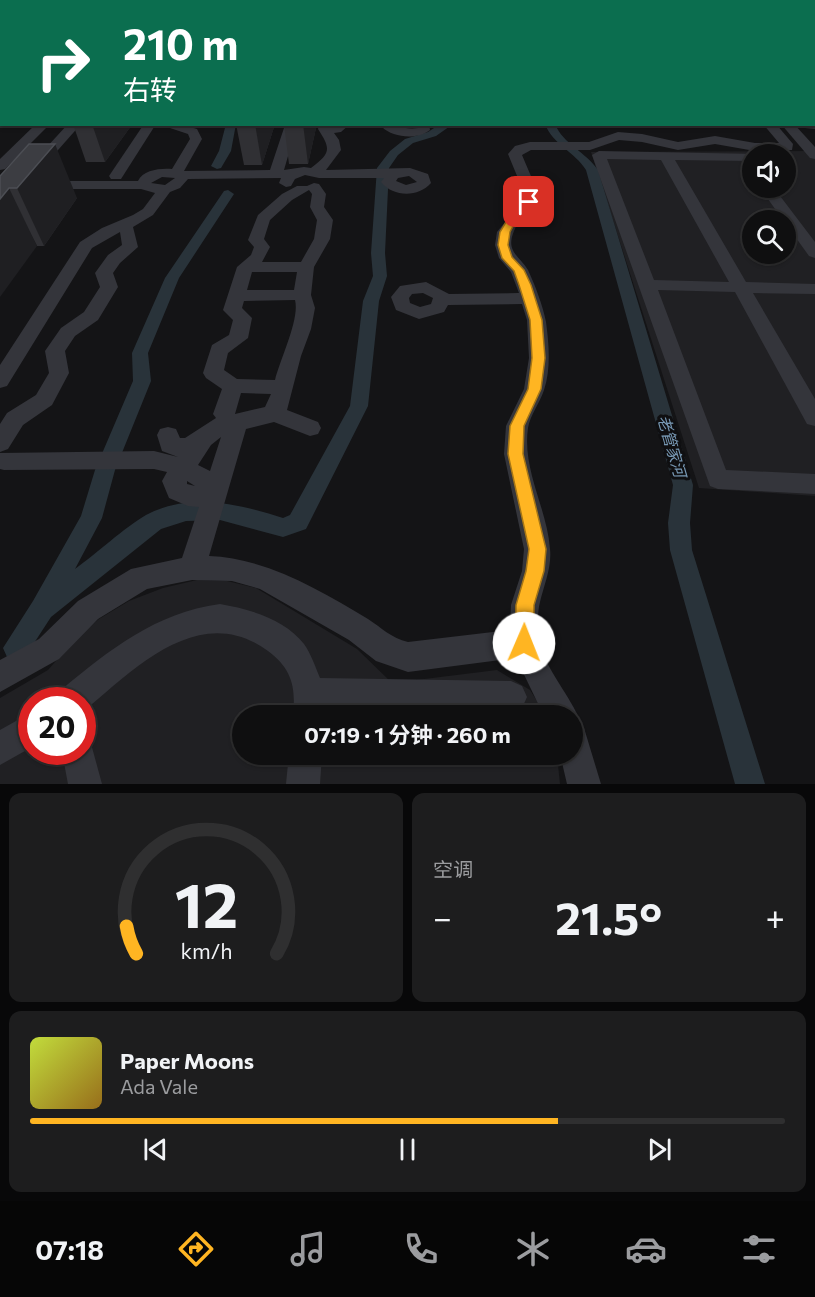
<!DOCTYPE html>
<html lang="zh">
<head>
<meta charset="utf-8">
<style>
  body { margin:0; font-family:Commissioner,"Noto Sans SC",sans-serif; background:#1d1d1e; color:#f1f3f6; height:100vh; display:flex; flex-direction:column; font-size:22px; white-space:nowrap }
  * { box-sizing:border-box; margin:0 }
  p { font-size:20px; color:#9b9c9f }
  .icon { flex:none; width:33px; height:33px; fill:none; stroke:currentColor; stroke-width:2; stroke-linecap:round; stroke-linejoin:round }
  .map { position:relative; height:784px; overflow:hidden }
  .sheet { display:flex; flex-direction:column; gap:9px; padding:9px; background:#080809; flex:1 }
  .sheet>* { flex:none }
  .top-card { position:absolute; left:0px; top:0px; width:816px; height:126px; box-shadow:0 2px 4px #0004,0 0 0 2px #2f2f30; background:#0b6e4f; color:#fff; overflow:hidden }
  .buttons { position:absolute; left:742px; top:144px; display:grid; gap:12px }
  .buttons a { display:grid; place-items:center; width:54px; height:54px; border-radius:50%; background:#0f0f10; box-shadow:0 2px 4px #0004,0 0 0 2px #2f2f30; font-size:30px }
  .speed { position:absolute; left:18px; top:687px; display:flex; gap:12px; font-size:30px; font-weight:700; text-align:center }
  .speed>* { display:grid; place-content:center; width:78px; height:78px; border-radius:50%; background:#0f0f10; box-shadow:0 2px 4px #0004,0 0 0 2px #2f2f30; line-height:1 }
  .speed .limit { border:9px solid #d22; background:#fff; color:#111 }
  .pin { position:absolute; display:grid; place-items:center; width:51px; height:51px; color:#fff; margin:-26px; border-radius:12px; box-shadow:0 3px 9px #0006 }
  .me { position:absolute; width:66px; margin:-33px; rotate:1deg; stroke-linejoin:round; filter:drop-shadow(0 0 4px #0008) }
  .turn { display:flex; align-items:center; gap:21px; height:126px; padding:0 24px; font-size:27px }
  .turn .icon { width:78px; height:78px; stroke-width:2.5 }
  .turn b { display:block; font-size:42px; line-height:51px }
  .big { font-size:45px; font-weight:700; line-height:1.1 }
  .sheet .card { flex:1; display:flex; flex-direction:column; justify-content:center; gap:9px; min-width:0; padding:0 21px; border-radius:12px; background:#1d1d1e }
  .sheet .dial { align-items:center; gap:0 }
  .dial svg { height:156px; overflow:visible; fill:none; stroke:#2f2f30; stroke-width:7; stroke-linecap:round; text-anchor:middle }
  .dial text { fill:#f1f3f6; stroke:none }
  .song { display:flex; align-items:center; gap:18px }
  .cover { width:72px; height:72px; border-radius:9px; background:linear-gradient(135deg,hsl(70 70% 55%),hsl(40 70% 35%)) }
  .played { height:6px; border-radius:3px; background:linear-gradient(90deg,#ffb522 70%,#2f2f30 70%) }
  .keys { display:flex; justify-content:space-around; direction:ltr }
  .heat { display:flex; justify-content:space-between; align-items:center; font-size:33px; direction:ltr }
  .sheet .tiles { flex:1; display:grid; gap:9px; grid-template-columns:1fr 1fr }
  .card:last-child { grid-column:span 2 }
  .trip { position:absolute; left:232px; top:705px; width:351px; height:60px; border-radius:30px; background:#0f0f10; box-shadow:0 2px 4px #0004,0 0 0 2px #2f2f30; font-weight:700; line-height:60px; text-align:center }
  .tab-bar { display:flex; height:96px; justify-content:space-around; align-items:center; background:#060606; color:#9b9c9f }
  .tab-bar .icon { width:42px; height:42px }
  .tab-bar .current { color:#ffb522 }
  .tab-bar b { font-size:27px; color:#f1f3f6 }
  .map>svg:first-child { display:block }
</style>
</head>
<body>
<div class="map">
<svg width="815" height="784" viewBox="0 0 815 784">
  <rect width="100%" height="100%" fill="#141416"/>
  <g fill="#202023" fill-rule="evenodd">
    <path d="M815,151V496L699,488L591,152ZM753,154H786V188H753ZM753,220H786V254H753Z"/>
    <path d="M197,580L227,581L256,588L357,649L392,683L497,670L530,690L546,715L243,716V754L557,755L560,784H0V698L48,670L75,639L99,619L129,601L163,588ZM32,700H82V752H32Z"/>
  </g>
  <g fill="none" stroke-linecap="round" stroke-linejoin="round">
    <g fill="#29333a" fill-rule="evenodd">
      <rect x="0" y="24" width="2" height="4"/>
      <path d="M226,124H236L231,151L221,168L217,169L211,166L219,151Z"/>
      <path d="M440,124H453L436,136L413,143L398,155L389,168L385,253L387,276L379,301L368,406L306,529L283,537L220,520L186,521L161,529L51,617L25,657L16,661L7,657L3,648L33,601L81,516L95,470L133,381L132,353L165,278L224,191L228,190L234,194L179,278L148,353L151,381L115,470L102,518L75,569C96,554 125,527 146,515C190,492 239,504 283,518L290,515L350,406L363,301L373,276L371,253L377,168L390,151L405,139L428,132Z"/>
      <path d="M545,124H555C563,144 586,152 598,170L693,485L690,523L692,550L765,784H735L670,550L668,523L673,485L586,170C575,152 553,145 545,124Z"/>
    </g>
    <g fill="#34353b" fill-rule="evenodd">
      <path d="M0,0H135L137,2H2Z"/>
      <path d="M163,0H171L162,2Z"/>
      <path d="M184,0H192L183,2Z"/>
      <path d="M239,0H248L237,2Z"/>
      <path d="M278,0H287L277,2Z"/>
      <path d="M296,0H305L295,2Z"/>
      <path d="M323,0H332L321,2Z"/>
      <path d="M379,0H388L378,2Z"/>
      <path d="M399,0H462L461,2Z"/>
      <path d="M478,0H487L477,2Z"/>
      <path d="M494,0H516L518,2H495Z"/>
      <path d="M548,0H566L568,2H549Z"/>
      <path d="M612,0H632L634,2H613Z"/>
      <rect x="665" y="0" width="8" height="2"/>
      <path d="M693,0H704L706,2H694Z"/>
      <path d="M735,0H762L764,2H733Z"/>
      <path d="M794,0H803L805,2H795Z"/>
      <rect x="0" y="17" width="2" height="6"/>
      <path d="M2,32V38L0,39V33Z"/>
      <rect x="814" y="89" width="1" height="6"/>
      <path d="M814,121L815,129L805,128L803,125L814,124Z"/>
      <path d="M36,124H50L5,169L0,170V159Z"/>
      <path d="M68,124H81L5,210L0,211V198Z"/>
      <path d="M144,124H156L121,179H111L109,176Z"/>
      <path d="M158,124H180L197,129L202,139L184,171L270,170L284,128L277,124L297,125L284,170L304,167L311,168C331,153 331,149 318,129L319,124H350L341,132L334,133L339,140L341,150L326,170L410,168L428,174L431,183C418,198 393,197 381,182L384,178H319L305,175L295,179L291,186L286,187L279,183L281,178L188,179L180,188L170,192L153,215L133,227L138,247L120,263L113,273L118,287L98,320L75,336L65,351L69,373L52,405L23,425L8,449L0,452V424L7,413L36,395L49,373L45,351L61,328L84,312L100,287L95,273L108,255L122,245L120,232L92,248L7,386L0,388V365L80,242L102,228L133,215L143,209L155,193L141,189H42L35,185L42,181H138C143,170 160,168 172,169L190,139L188,134ZM409,176L417,182L406,185L396,181L398,178ZM162,177L175,178L165,185L151,183Z"/>
      <path d="M383,124C396,124 403,130 418,128L417,124H429L430,130C418,140 393,138 382,127Z"/>
      <path d="M763,124H776L793,144L792,150L755,151L715,144L678,150L642,142L619,140L590,150H531L522,155L536,188V202C529,212 518,220 514,231C505,252 520,256 528,270C535,285 543,306 546,322C549,344 551,369 544,390C540,403 530,415 528,428C522,470 547,508 550,549C552,567 544,585 540,602C537,613 538,628 539,639C540,660 569,695 578,716L575,723L584,728L601,784H567L560,754H573V716H544L516,658L408,672L376,661L349,640L260,589L232,581L192,580L147,589L98,619L59,659L0,692V660L39,639L78,601L131,569L182,558L199,507L188,506L169,498L162,481L167,472L154,469L4,470L0,469V453L154,451L178,457L162,451L157,435L160,429L168,427L176,429L180,438H185L216,418L213,414L222,389L206,378L203,373L212,345L229,335L233,320L223,310L237,267L251,255L254,247L248,240L258,215L282,194L297,186H307L314,183L319,184L326,194L324,207L333,220L330,239L314,267L311,295L315,308L311,329L301,356L287,410L318,422L321,428L318,434L310,436L274,422L246,429L209,556C266,558 320,590 368,619C382,628 391,638 408,642L510,630L511,605L522,571L524,549L504,454L506,426L524,389L529,358L527,320L522,304L448,305L444,312L419,319L396,310L391,297L400,286L426,282L449,294L519,293L511,272L499,258L495,245L497,232L522,201V188L508,154L515,146L530,142H589L618,132L642,134L678,142L715,136L755,143H779ZM309,190L312,194L310,207L317,220L314,239L301,262H262L270,247L264,239L270,220L292,200ZM252,272H297L294,290H247ZM423,293L433,298L431,304L420,307L410,303L409,298L412,294ZM295,300C300,319 280,359 275,380L237,379L224,370L228,353L248,338L252,318L242,308L244,301ZM241,393L271,394L265,407L235,414ZM221,437L210,471L198,465L211,445ZM187,481L195,486L187,484Z"/>
      <path d="M781,124H794L815,147V159L810,158Z"/>
      <path d="M599,151L758,154H753V161L675,160L746,282L815,284V294L753,293L815,399V426L807,424L735,292L658,290L726,470L815,474V494L718,489L710,486L592,155ZM607,159L661,160L729,282L654,280Z"/>
      <path d="M760,188H774L815,242V258L809,256L786,224V220H783Z"/>
      <path d="M220,604C249,609 285,619 304,644C311,654 315,666 320,678L511,681L522,686L527,697L522,708L511,713L325,709V716H293C296,687 292,669 268,651C200,601 135,668 84,711L82,700H58L62,689C111,649 155,613 220,604Z"/>
      <path d="M32,712V747L0,765V730Z"/>
      <path d="M82,737L90,740L102,784H68L62,752H82Z"/>
      <path d="M289,754H322L320,784H286Z"/>
    </g>
  </g>
  <g fill="#303034">
    <path d="M73,124H130L131,126L105,162H86Z"/>
    <path d="M236,124H275L262,165H244Z"/>
    <path d="M284,124H315L316,128L308,164H289Z"/>
    <path d="M0,176L77,198L44,246H37Z"/>
  </g>
  <g fill="#1f1f22">
    <path d="M92,124H130L131,126L105,162Z"/>
    <path d="M255,124H275L262,165Z"/>
    <path d="M303,124H315L316,128L308,164Z"/>
    <path d="M55,144L77,198L44,246L17,188Z"/>
    <path d="M9,188L37,246L0,297V199Z"/>
  </g>
  <path fill="#3c3d42" stroke="#4c4e54" stroke-width="1.5" d="M29,144H55L17,188H9L0,199V176Z"/>
  <path fill="#ffb522" stroke="#a67616" stroke-width="1.5" d="M525,200L533,202L515,223L510,232L508,245L512,257L524,270L531,285L542,320L545,358L541,389L524,426L523,454L546,549L544,571L534,605V643L531,650L524,652L518,650L515,643L516,605L526,571L529,549L508,454L510,426L528,389L532,358L530,320L519,285L514,271L502,258L498,245L500,232L506,222Z"/>
  <g text-anchor="middle" stroke-width="6" stroke-linejoin="round" paint-order="stroke">
    <g font-size="16" font-style="italic" fill="#7899b5" stroke="#0f0f11">
      <text transform="translate(672 446) rotate(74)" y="6">老管家河</text>
    </g>
  </g>
</svg>
<div class="buttons">
<a><svg class="icon" aria-label="sound" viewBox="0 0 24 24"><path d="M4 9h4l5-4v14l-5-4H4zM17 9q2 3 0 6"/></svg></a>
<a><svg class="icon" aria-label="search" viewBox="0 0 24 24"><circle cx="10" cy="10" r="6"/><path d="M15 15l6 6"/></svg></a>
</div>
<div class="speed"><div class="limit">20</div></div>
<div class="pin" style="left:529px;top:202px;background:#d93025"><svg class="icon" aria-label="arrive" viewBox="0 0 24 24"><path d="M6 21V4h12l-3 4 3 4H6"/></svg></div>
<svg class="me" style="left:524px;top:643px" viewBox="-20 -20 40 40"><circle r="19" fill="#fff"/><path d="M0-13L10 11 0 6-10 11z" fill="#ffb522"/></svg>
<div class="trip">07:19 · 1 分钟 · 260 m</div>
<div class="top-card">
<div class="turn"><svg class="icon" aria-label="right" viewBox="0 0 24 24"><path d="M7 20v-9h11M14 6l5 5-5 5"/></svg><div><b>210 m</b>右转</div></div>
</div>
</div>
<section class="sheet">
<div class="tiles">
<div class="card dial"><svg viewBox="0 0 100 80">
<path d="M14 69A42 42 0 1 1 86 69"/>
<path d="M14 69A42 42 0 0 1 9 55" stroke="#ffb522"/>
<text x="50" y="56" font-size="32" font-weight="700">12</text>
<text x="50" y="72" font-size="11">km/h</text>
</svg></div>
<div class="card"><p>空调</p>
<div class="heat"><a>−</a><b class="big">21.5°</b><a>+</a></div>
</div>
<div class="card">
<div class="song"><i class="cover"></i><div><b>Paper Moons</b><p>Ada Vale</p></div></div>
<div class="played"></div>
<div class="keys"><svg class="icon" aria-label="previous" viewBox="0 0 24 24"><path d="M18 5L8 12l10 7zM5 5v14"/></svg><svg class="icon" aria-label="pause" viewBox="0 0 24 24"><path d="M8 5v14M16 5v14"/></svg><svg class="icon" aria-label="next" viewBox="0 0 24 24"><path d="M6 5l10 7-10 7zM19 5v14"/></svg></div>
</div>
</div>
</section>
<nav class="tab-bar">
<b>07:18</b>
<svg class="icon current" aria-label="directions" viewBox="0 0 24 24"><path d="M12 3l9 9-9 9-9-9zM9 14v-3h6M13 9l2 2-2 2"/></svg>
<svg class="icon" aria-label="music" viewBox="0 0 24 24"><path d="M9 18V5l10-2v13"/><circle cx="6" cy="18" r="3"/><circle cx="16" cy="16" r="3"/></svg>
<svg class="icon" aria-label="phone" viewBox="0 0 24 24"><path d="M5 4h4l2 5-3 2q2 4 5 5l2-3 5 2v4C11 20 4 13 5 4z"/></svg>
<svg class="icon" aria-label="climate" viewBox="0 0 24 24"><path d="M12 3v18M4 7l16 10M4 17L20 7"/></svg>
<svg class="icon" aria-label="car" viewBox="0 0 24 24"><path d="M5 17H2v-5l4-1 3-4h7l3 4 3 1v5h-3M9 17h6M6 11h13"/><circle cx="7" cy="17" r="2"/><circle cx="17" cy="17" r="2"/></svg>
<svg class="icon" aria-label="filters" viewBox="0 0 24 24"><path d="M4 7h16M4 17h16"/><circle cx="9" cy="7" r="2"/><circle cx="15" cy="17" r="2"/></svg>
</nav>
</body>
</html>
